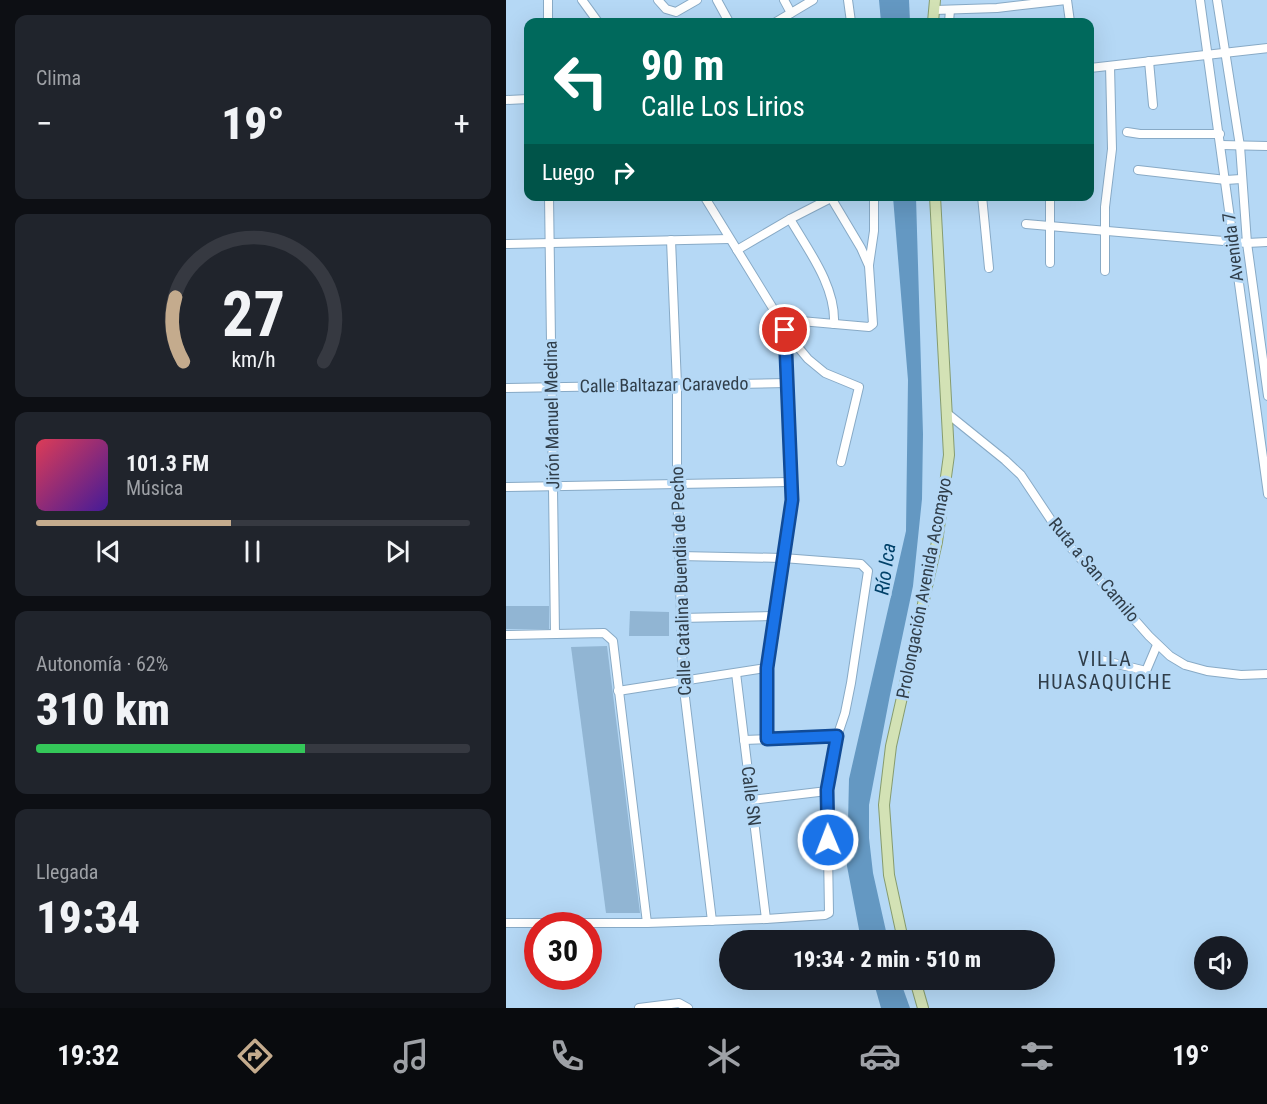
<!DOCTYPE html>
<html lang="es">
<head>
<meta charset="utf-8">
<style>
  body { margin:0; font-family:"Roboto Condensed",sans-serif; background:#20242c; color:#f1f3f6; height:100vh; display:flex; flex-direction:column; font-size:22px; white-space:nowrap }
  * { box-sizing:border-box; margin:0 }
  p { font-size:20px; color:#9ea1a6 }
  .icon { flex:none; width:33px; height:33px; fill:none; stroke:currentColor; stroke-width:2; stroke-linecap:round; stroke-linejoin:round }
  .map { position:relative; flex:1; overflow:hidden }
  .side { display:flex; flex-direction:column; gap:15px; padding:15px; background:#0d0f14; width:506px }
  .side>* { flex:none }
  .banner { position:absolute; left:18px; top:18px; width:570px; height:183px; border-radius:12px; box-shadow:0 6px 24px #0002; background:#00695c; color:#fff; overflow:hidden }
  .controls { position:absolute; left:688px; top:936px; display:grid; gap:12px }
  .controls a { display:grid; place-items:center; width:54px; height:54px; border-radius:50%; background:#171b24; box-shadow:0 6px 24px #0002; font-size:30px }
  .speed { position:absolute; left:18px; top:912px; display:flex; gap:12px; font-size:30px; font-weight:700; text-align:center }
  .speed>* { display:grid; place-content:center; width:78px; height:78px; border-radius:50%; background:#171b24; box-shadow:0 6px 24px #0002; line-height:1 }
  .speed .limit { border:9px solid #d22; background:#fff; color:#111 }
  .pin { position:absolute; display:grid; place-items:center; width:51px; height:51px; color:#fff; margin:-26px; border:3px solid #fff; border-radius:50%; box-shadow:0 2px 6px #0007 }
  .me { position:absolute; width:66px; margin:-33px; rotate:359deg; stroke-linejoin:round; filter:drop-shadow(0 0 4px #0008) }
  .turn { display:flex; align-items:center; gap:21px; height:126px; padding:0 18px; font-size:27px }
  .turn .icon { width:78px; height:78px; stroke-width:2.5 }
  .turn b { display:block; font-size:42px; line-height:51px }
  .then { display:flex; align-items:center; height:57px; padding:0 18px; background:#0003; gap:12px; font-size:22px }
  .big { font-size:45px; font-weight:800; line-height:1.1 }
  .side .tile { flex:1; display:flex; flex-direction:column; justify-content:center; gap:9px; min-width:0; padding:0 21px; border-radius:12px; background:#20242c }
  .side .dial { align-items:center; gap:0 }
  .dial svg { height:156px; overflow:visible; fill:none; stroke:#363941; stroke-width:7; stroke-linecap:round; text-anchor:middle }
  .dial text { fill:#f1f3f6; stroke:none }
  .song { display:flex; align-items:center; gap:18px }
  .cover { width:72px; height:72px; border-radius:9px; background:linear-gradient(135deg,hsl(350 70% 55%),hsl(260 70% 35%)) }
  .played { height:6px; border-radius:3px; background:linear-gradient(90deg,#c4ab8d 45%,#363941 45%) }
  .keys { display:flex; justify-content:space-around; direction:ltr }
  .heat { display:flex; justify-content:space-between; align-items:center; font-size:33px; direction:ltr }
  .charge { height:9px; border-radius:4px; background:linear-gradient(90deg,#34c759 62%,#363941 0) }
  .trip { position:absolute; left:213px; top:930px; width:336px; height:60px; border-radius:30px; background:#171b24; box-shadow:0 6px 24px #0002; font-weight:800; line-height:60px; text-align:center }
  .tab-bar { display:flex; height:96px; justify-content:space-around; align-items:center; background:#090b0e; color:#9ea1a6 }
  .tab-bar .icon { width:42px; height:42px }
  .tab-bar .current { color:#c4ab8d }
  .tab-bar b { font-size:27px; color:#f1f3f6 }
  main { display:flex; flex:1; min-height:0 }
  .map>svg:first-child { display:block }
</style>
</head>
<body>
<main>
<section class="side">
<div class="tile"><p>Clima</p>
<div class="heat"><a>−</a><b class="big">19°</b><a>+</a></div>
</div>
<div class="tile dial"><svg viewBox="0 0 100 80">
<path d="M14 69A42 42 0 1 1 86 69"/>
<path d="M14 69A42 42 0 0 1 10 36" stroke="#c4ab8d"/>
<text x="50" y="56" font-size="32" font-weight="700">27</text>
<text x="50" y="72" font-size="11">km/h</text>
</svg></div>
<div class="tile">
<div class="song"><i class="cover"></i><div><b>101.3 FM</b><p>Música</p></div></div>
<div class="played"></div>
<div class="keys"><svg class="icon" aria-label="previous" viewBox="0 0 24 24"><path d="M18 5L8 12l10 7zM5 5v14"/></svg><svg class="icon" aria-label="pause" viewBox="0 0 24 24"><path d="M8 5v14M16 5v14"/></svg><svg class="icon" aria-label="next" viewBox="0 0 24 24"><path d="M6 5l10 7-10 7zM19 5v14"/></svg></div>
</div>
<div class="tile"><p>Autonomía · 62%</p><b class="big">310 km</b><div class="charge"></div></div>
<div class="tile"><p>Llegada</p><b class="big">19:34</b></div>
</section>
<div class="map">
<svg width="762" height="1008" viewBox="0 0 762 1008">
  <rect width="100%" height="100%" fill="#b5d8f5"/>
  <g fill="#91b5d3">
    <rect x="0" y="606" width="43" height="23"/>
    <path d="M124,611L163,612V636H123Z"/>
    <path d="M101,646L134,913H100L65,647Z"/>
  </g>
  <g fill="#6498c2">
    <path d="M373,0H403L404,22H375Z"/>
    <path d="M387,197H410L417,434L416,499L407,586L384,695L363,805V838L367,873L382,940H355L341,866L343,779L400,531L402,380Z"/>
    <path d="M367,980H394L404,1008H375Z"/>
  </g>
  <g fill="none" stroke-linecap="round" stroke-linejoin="round">
    <g stroke="#88aac6" stroke-width="10">
      <g id="minor">
        <path d="M76,0L92,22"/>
        <path d="M152,0L160,9L170,12L191,0"/>
        <path d="M211,0L223,22"/>
        <path d="M278,0L285,13"/>
        <path d="M342,0L345,22"/>
        <path d="M561,0L564,22"/>
        <path d="M694,0L762,494"/>
        <path d="M711,0L734,146L741,243L762,396"/>
        <path d="M429,10L491,8L560,0"/>
        <path d="M42,22V0"/>
        <path d="M270,22L307,0"/>
        <path d="M443,22L444,10"/>
        <path d="M643,61L647,105"/>
        <path d="M584,68L762,48"/>
        <path d="M0,100L22,99"/>
        <path d="M621,132L634,134H714"/>
        <path d="M715,145L762,146"/>
        <path d="M632,170L720,180L735,179"/>
        <path d="M43,196L49,634"/>
        <path d="M198,196L287,341L302,359L319,373L353,387L335,462"/>
        <path d="M476,196L483,268"/>
        <path d="M284,219C302,250 330,286 328,324"/>
        <path d="M520,224L741,243L762,242"/>
        <path d="M165,240L171,385V484L177,681L206,921"/>
        <path d="M0,244L223,239"/>
        <path d="M231,250L284,219L325,198"/>
        <path d="M544,263V196"/>
        <path d="M363,265L368,231V196"/>
        <path d="M599,271V207L606,149L604,66"/>
        <path d="M272,319L363,327L367,324L363,266L355,248L324,196"/>
        <path d="M0,388L281,383"/>
        <path d="M442,414L499,460L515,475L559,541L643,636L664,656L679,665L701,671L735,675L762,674"/>
        <path d="M0,487L285,482"/>
        <path d="M174,618L268,616"/>
        <path d="M0,635L98,633L107,641L141,923"/>
        <path d="M579,656L640,671L651,645"/>
        <path d="M230,673L260,919"/>
        <path d="M112,691L260,668"/>
        <path d="M261,739L260,668L286,500L279,330"/>
        <path d="M238,740L331,737"/>
        <path d="M246,800L321,791"/>
        <path d="M0,923H141L260,919L319,915L323,913L321,791L331,737L339,713L345,683L362,571L355,564L277,558L173,556"/>
        <path d="M133,1008L173,1003L182,1008"/>
      </g>
    </g>
    <g stroke="#869c6f" stroke-width="12">
      <g id="major">
        <path d="M427,22L429,0"/>
        <path d="M397,940L383,875L378,805L385,746L431,542L443,455L429,196"/>
        <path d="M409,980L417,1008"/>
      </g>
    </g>
    <use href="#minor" stroke="#fff" stroke-width="8"/>
    <use href="#major" stroke="#d3e2b5" stroke-width="10"/>
  </g>
  <g fill="none" stroke-linecap="round" stroke-linejoin="round">
    <g stroke="#114b97" stroke-width="15">
      <path id="route" d="M279,330L286,500L261,668V739L331,736L321,790L322,840"/>
    </g>
    <use href="#route" stroke="#1a73e8" stroke-width="10"/>
  </g>
  <g text-anchor="middle" stroke-width="6" stroke-linejoin="round" paint-order="stroke">
    <g font-size="18" fill="#303e4a" stroke="#b5d8f5">
      <text transform="translate(727 247) rotate(-97)" y="6">Avenida 7</text>
      <text transform="translate(158 385) rotate(-1)" y="6">Calle Baltazar Caravedo</text>
      <text transform="translate(46 415) rotate(-91)" y="6">Jirón Manuel Medina</text>
      <text transform="translate(588 570) rotate(50)" y="6">Ruta a San Camilo</text>
      <text transform="translate(175 581) rotate(-92)" y="6">Calle Catalina Buendia de Pecho</text>
      <text transform="translate(418 588) rotate(-79)" y="6">Prolongación Avenida Acomayo</text>
      <text transform="translate(245 796) rotate(83)" y="6">Calle SN</text>
    </g>
    <g font-size="20" font-style="italic" fill="#004169" stroke="#b5d8f5">
      <text transform="translate(379 569) rotate(-82)" y="7">Río Ica</text>
    </g>
    <g font-size="20" letter-spacing="1.5" fill="#303e4a" stroke="#b5d8f5">
      <text x="599" y="666">VILLA<tspan x="599" dy="23">HUASAQUICHE</tspan></text>
    </g>
  </g>
</svg>
<div class="controls">
<a><svg class="icon" aria-label="sound" viewBox="0 0 24 24"><path d="M4 9h4l5-4v14l-5-4H4zM17 9q2 3 0 6"/></svg></a>
</div>
<div class="speed"><div class="limit">30</div></div>
<div class="pin" style="left:279px;top:330px;background:#d93025"><svg class="icon" aria-label="arrive" viewBox="0 0 24 24"><path d="M6 21V4h12l-3 4 3 4H6"/></svg></div>
<svg class="me" style="left:322px;top:840px" viewBox="-20 -20 40 40"><circle r="17" fill="#1a73e8" stroke="#fff" stroke-width="3"/><path d="M0-11L8 9 0 5-8 9z" fill="#fff"/></svg>
<div class="trip">19:34 · 2 min · 510 m</div>
<div class="banner">
<div class="turn"><svg class="icon" aria-label="left" viewBox="0 0 24 24"><path d="M17 20v-9H6M10 6l-5 5 5 5"/></svg><div><b>90 m</b>Calle Los Lirios</div></div>
<div class="then">Luego<svg class="icon" aria-label="right" viewBox="0 0 24 24"><path d="M7 20v-9h11M14 6l5 5-5 5"/></svg></div>
</div>
</div>
</main>
<nav class="tab-bar">
<b>19:32</b>
<svg class="icon current" aria-label="directions" viewBox="0 0 24 24"><path d="M12 3l9 9-9 9-9-9zM9 14v-3h6M13 9l2 2-2 2"/></svg>
<svg class="icon" aria-label="music" viewBox="0 0 24 24"><path d="M9 18V5l10-2v13"/><circle cx="6" cy="18" r="3"/><circle cx="16" cy="16" r="3"/></svg>
<svg class="icon" aria-label="phone" viewBox="0 0 24 24"><path d="M5 4h4l2 5-3 2q2 4 5 5l2-3 5 2v4C11 20 4 13 5 4z"/></svg>
<svg class="icon" aria-label="climate" viewBox="0 0 24 24"><path d="M12 3v18M4 7l16 10M4 17L20 7"/></svg>
<svg class="icon" aria-label="car" viewBox="0 0 24 24"><path d="M5 17H2v-5l4-1 3-4h7l3 4 3 1v5h-3M9 17h6M6 11h13"/><circle cx="7" cy="17" r="2"/><circle cx="17" cy="17" r="2"/></svg>
<svg class="icon" aria-label="filters" viewBox="0 0 24 24"><path d="M4 7h16M4 17h16"/><circle cx="9" cy="7" r="2"/><circle cx="15" cy="17" r="2"/></svg>
<b>19°</b>
</nav>
</body>
</html>
